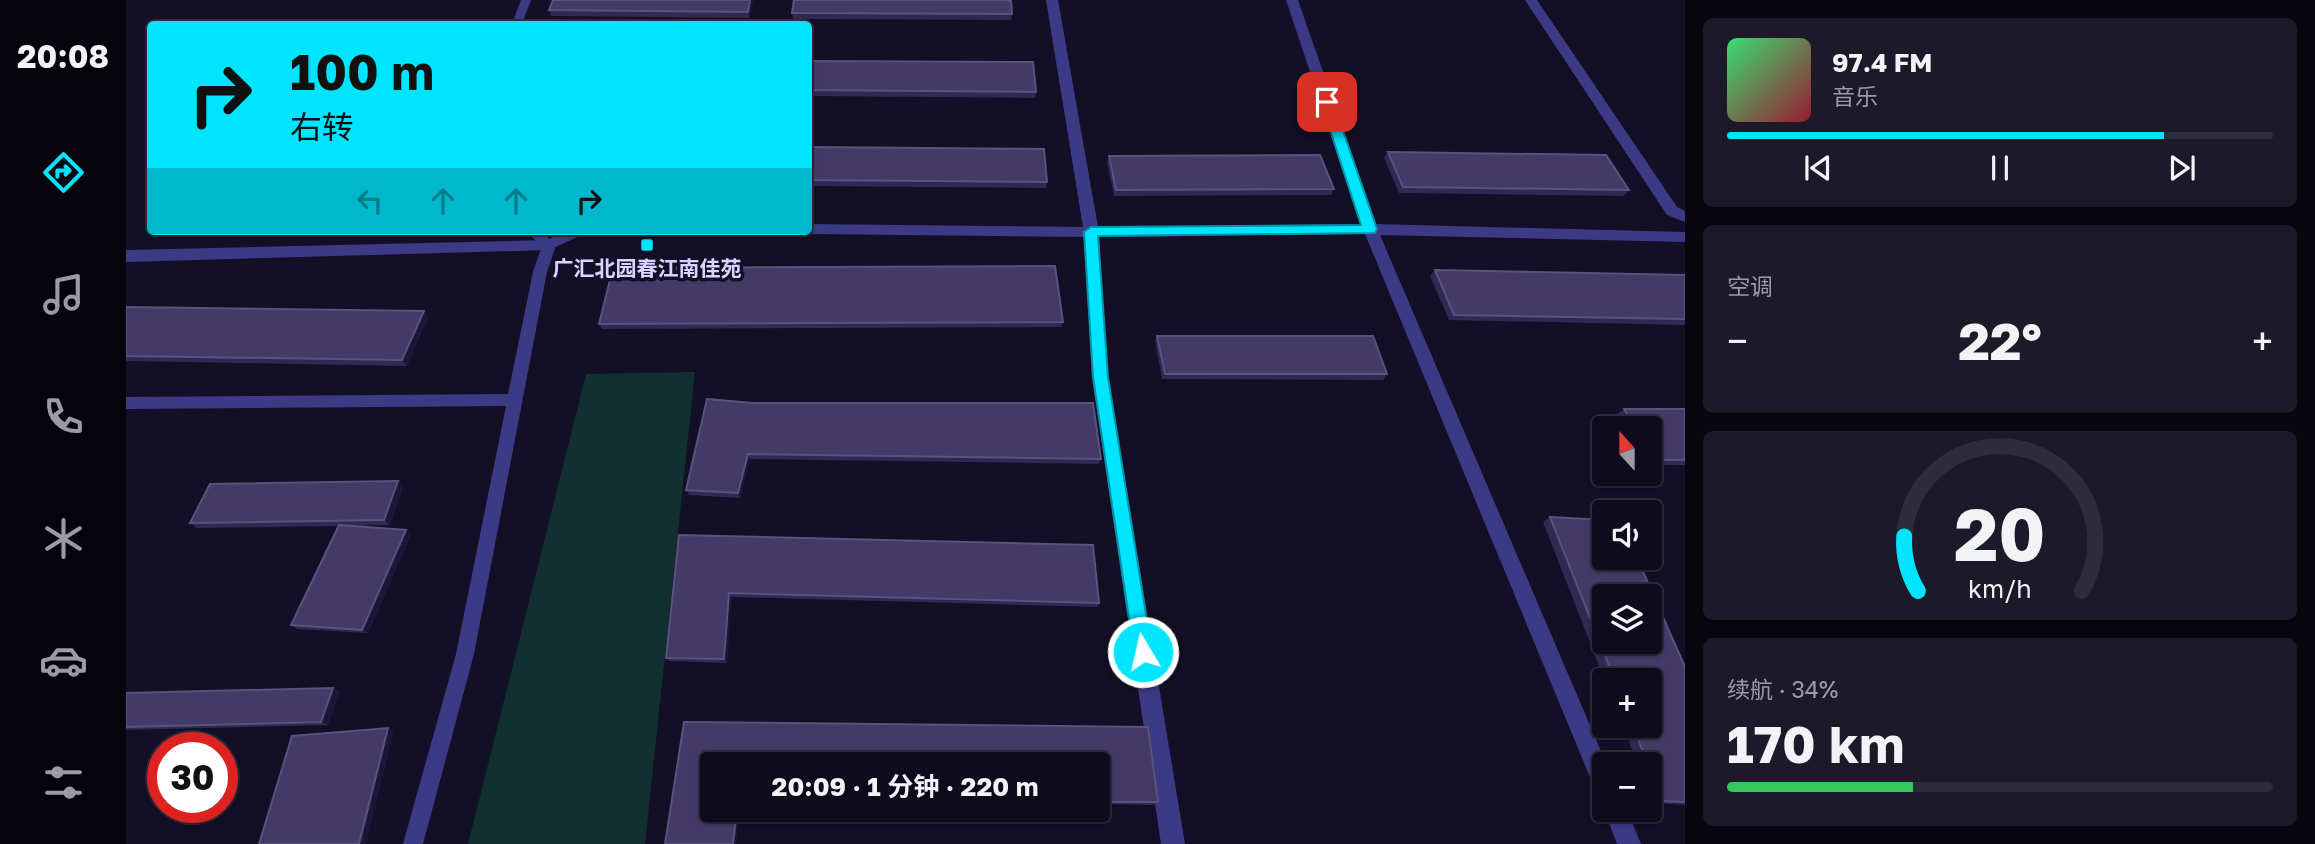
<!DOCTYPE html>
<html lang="zh">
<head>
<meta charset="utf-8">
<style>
  body { margin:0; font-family:"Golos Text","Noto Sans SC",sans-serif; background:#1c1929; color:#f1f3f6; height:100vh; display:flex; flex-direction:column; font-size:26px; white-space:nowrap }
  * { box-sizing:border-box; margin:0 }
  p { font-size:23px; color:#9b9ba3 }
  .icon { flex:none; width:38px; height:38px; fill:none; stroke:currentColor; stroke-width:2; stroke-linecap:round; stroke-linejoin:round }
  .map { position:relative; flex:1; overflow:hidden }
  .details { display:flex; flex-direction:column; gap:18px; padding:18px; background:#08060f; width:630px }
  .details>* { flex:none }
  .guide { position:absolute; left:21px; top:21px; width:665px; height:214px; border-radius:7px; box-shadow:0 2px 5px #0004,0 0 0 2px #2e2b3b; background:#00e5ff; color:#111; overflow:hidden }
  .needle { width:46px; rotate:339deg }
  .buttons { position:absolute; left:1466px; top:416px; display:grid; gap:14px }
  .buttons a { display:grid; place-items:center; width:70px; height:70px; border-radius:7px; background:#0e0b1c; box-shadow:0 2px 5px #0004,0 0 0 2px #2e2b3b; font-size:35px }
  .speed { position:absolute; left:21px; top:732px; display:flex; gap:14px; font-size:35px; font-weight:700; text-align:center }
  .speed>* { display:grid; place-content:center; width:91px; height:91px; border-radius:50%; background:#0e0b1c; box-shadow:0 2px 5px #0004,0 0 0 2px #2e2b3b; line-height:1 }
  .speed .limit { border:10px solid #d22; background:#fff; color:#111 }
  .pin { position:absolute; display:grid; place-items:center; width:60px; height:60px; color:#fff; margin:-30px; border-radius:14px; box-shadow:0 4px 10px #0006 }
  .me { position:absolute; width:77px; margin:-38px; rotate:351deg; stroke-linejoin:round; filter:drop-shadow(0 0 5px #0008) }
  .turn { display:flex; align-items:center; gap:24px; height:147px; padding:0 28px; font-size:32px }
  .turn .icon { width:91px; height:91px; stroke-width:2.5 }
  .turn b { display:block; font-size:49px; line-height:60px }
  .lanes { display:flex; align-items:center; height:66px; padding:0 28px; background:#0003; justify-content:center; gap:35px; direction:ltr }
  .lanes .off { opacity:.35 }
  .big { font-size:52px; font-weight:700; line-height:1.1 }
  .details .widget { flex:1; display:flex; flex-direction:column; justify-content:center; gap:10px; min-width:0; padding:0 24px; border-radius:10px; background:#1c1929 }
  .details .dial { align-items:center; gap:0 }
  .dial svg { height:182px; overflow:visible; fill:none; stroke:#2e2b3b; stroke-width:7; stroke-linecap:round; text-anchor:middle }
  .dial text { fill:#f1f3f6; stroke:none }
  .song { display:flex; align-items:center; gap:21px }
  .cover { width:84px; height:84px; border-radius:10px; background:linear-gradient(135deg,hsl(140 70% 55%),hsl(350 70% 35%)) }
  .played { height:7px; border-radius:4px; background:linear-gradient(90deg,#00e5ff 80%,#2e2b3b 80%) }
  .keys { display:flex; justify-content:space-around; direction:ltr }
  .heat { display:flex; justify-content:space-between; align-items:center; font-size:38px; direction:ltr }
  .charge { height:10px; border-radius:5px; background:linear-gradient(90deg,#34c759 34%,#2e2b3b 0) }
  .trip { position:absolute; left:574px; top:752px; width:410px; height:70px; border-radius:7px; background:#0e0b1c; box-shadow:0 2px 5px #0004,0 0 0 2px #2e2b3b; font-weight:700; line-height:70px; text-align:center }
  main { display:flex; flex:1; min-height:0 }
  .menu { display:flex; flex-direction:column; width:126px; justify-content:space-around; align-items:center; background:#06040b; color:#9b9ba3 }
  .menu .icon { width:49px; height:49px }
  .menu .on { color:#00e5ff }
  .menu b { font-size:32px; color:#f1f3f6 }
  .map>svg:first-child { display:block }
</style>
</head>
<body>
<main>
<nav class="menu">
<b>20:08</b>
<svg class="icon on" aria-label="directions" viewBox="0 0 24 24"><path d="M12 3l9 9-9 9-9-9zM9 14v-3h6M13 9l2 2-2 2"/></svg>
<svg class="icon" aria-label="music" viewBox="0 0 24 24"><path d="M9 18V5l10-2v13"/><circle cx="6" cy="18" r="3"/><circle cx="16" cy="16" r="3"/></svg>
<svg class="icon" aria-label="phone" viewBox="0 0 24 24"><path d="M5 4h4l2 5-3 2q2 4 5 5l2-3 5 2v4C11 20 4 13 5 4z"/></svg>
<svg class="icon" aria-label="climate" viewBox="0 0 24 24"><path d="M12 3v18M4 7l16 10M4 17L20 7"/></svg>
<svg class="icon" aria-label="car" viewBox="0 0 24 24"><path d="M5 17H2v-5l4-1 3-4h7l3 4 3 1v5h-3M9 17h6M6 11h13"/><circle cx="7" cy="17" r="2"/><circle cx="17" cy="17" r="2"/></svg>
<svg class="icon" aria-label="filters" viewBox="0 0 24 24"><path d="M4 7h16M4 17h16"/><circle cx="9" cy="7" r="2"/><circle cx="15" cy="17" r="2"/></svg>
</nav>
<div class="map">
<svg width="1559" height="844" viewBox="0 0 1559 844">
  <rect width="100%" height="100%" fill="#130f26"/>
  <path fill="#12302f" d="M569,372L519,844H342L460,374Z"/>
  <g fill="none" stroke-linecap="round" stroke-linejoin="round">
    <g fill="#3d3a85" fill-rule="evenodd">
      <path d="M395,0H405L396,24H386Z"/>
      <path d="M399,231H415L430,245L421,272L348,654L297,844H277L330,654L380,406L0,409V397L382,394L407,272L416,246Z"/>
    </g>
    <g fill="#3d3a85" fill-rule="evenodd">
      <path d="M920,0H932L972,227L1235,224L1160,0H1172L1250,224L1559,232V242L1254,235L1481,765H1479V797L1471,794L1239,234L973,237L982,377L1059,844H1035L966,377L958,237L682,234L676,231H682V224L957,227Z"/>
      <path d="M1399,0H1411L1551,207L1559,211V222L1541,215Z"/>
      <path d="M438,231H458L456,235L423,250L0,262V250L421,240Z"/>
      <path d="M1479,807V810H1501L1515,844H1491L1478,810Z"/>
    </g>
  </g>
  <g fill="#312854">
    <path d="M627,0L623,18L425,16L423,10Z"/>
    <path d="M666,13L886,14L885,20L667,19Z"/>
    <path d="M682,61L910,92L909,98L682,96Z"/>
    <path d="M682,147L921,182L920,188L682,186Z"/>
    <path d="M1262,152L1503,190L1497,196L1273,193L1258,158Z"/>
    <path d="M983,156L1208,189L1205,195L988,196L981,163Z"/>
    <path d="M1309,270L1559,275V325L1323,320L1304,276Z"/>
    <path d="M0,307L302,317L281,366L0,361Z"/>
    <path d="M937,322L935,327L476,329L473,324Z"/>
    <path d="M1031,336L1261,374L1257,380L1036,379L1029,341Z"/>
    <path d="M627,403L975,459L973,464L624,459L614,498L563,495L560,490Z"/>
    <path d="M1498,409H1559V465H1524V429H1499L1491,414Z"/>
    <path d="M277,486L264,525L222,526L285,534L242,633L171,629L165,625L213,526L71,528L64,523Z"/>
    <path d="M1424,517L1559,667V805L1527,803L1524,796V765H1512L1497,726H1524V681H1479L1417,522Z"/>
    <path d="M553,535L973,603L971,607L605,597L601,663L543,661L540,658Z"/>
    <path d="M207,688L214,691L202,725L0,730V693Z"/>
    <path d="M558,722L1022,727L1032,802L1029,805L971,804V765H586V810H613L610,844H539Z"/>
  </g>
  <g fill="#1d163a">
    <path d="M624,0H627L623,18L622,12Z"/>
    <path d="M298,311L302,317L281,366L276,360Z"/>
    <path d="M622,454L624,459L614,498L612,493Z"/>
    <path d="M272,481L277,486L264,525L258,520Z"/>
    <path d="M280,530L285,534L242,633L236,630Z"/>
    <path d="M603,593L605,597L601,663L598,659Z"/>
    <path d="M207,688L214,691L202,725L195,722Z"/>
    <path d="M262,728L268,731L240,844H233Z"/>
    <path d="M611,810H613L610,844H607Z"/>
  </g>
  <g fill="#433a66" stroke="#5a527e" stroke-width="2" fill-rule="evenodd">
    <path d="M427,0H624L622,12L423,10Z"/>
    <path d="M668,0H885L886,14L666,13Z"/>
    <path d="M682,61L907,62L910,92L682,90Z"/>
    <path d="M682,147L918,149L921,182L682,180Z"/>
    <path d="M1262,152L1480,155L1503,190L1277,187Z"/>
    <path d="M1194,155L1208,189L990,190L983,156Z"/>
    <path d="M929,266L937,322L473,324L487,268Z"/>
    <path d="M1309,270L1559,275V319L1328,315Z"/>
    <path d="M0,307L298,311L276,360L0,356Z"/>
    <path d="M1031,336H1247L1261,374H1039Z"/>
    <path d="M581,399L627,403H967L975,459L622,454L612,493L560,490Z"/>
    <path d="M1498,409H1559V460H1526L1524,456V429H1509Z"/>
    <path d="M272,481L258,520L64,523L84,484Z"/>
    <path d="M1424,517L1479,520V558H1511L1559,667V802L1536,801L1524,770V765H1522L1507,726H1524V681H1489ZM1479,597H1524V642H1479Z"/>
    <path d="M213,525L280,530L236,630L165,625Z"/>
    <path d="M553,535L967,545L973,603L603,593L598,659L540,658Z"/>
    <path d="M207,688L195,722L0,727V693Z"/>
    <path d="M558,722L1022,727L1032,802H971V765H586V810H611L607,844H539Z"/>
    <path d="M262,728L233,844H133L166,736Z"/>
  </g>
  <path fill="#00e5ff" stroke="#0095a6" stroke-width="2" d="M1201,98L1207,102L1251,229L1249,233L972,236L982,377L1026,652L1024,658L1017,661L1010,658L1008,652L967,377L958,232L965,227L1235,225L1195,102Z"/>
  <rect fill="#00e5ff" stroke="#130f26" stroke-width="2.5" x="514" y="238" width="14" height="14" rx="3.5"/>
  <g text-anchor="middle" stroke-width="7" stroke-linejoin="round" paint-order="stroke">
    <g font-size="21" font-weight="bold" fill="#d9d4ff" stroke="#130f26">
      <text x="521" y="276">广汇北园春江南佳苑</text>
    </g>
  </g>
</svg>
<div class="buttons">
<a><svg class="needle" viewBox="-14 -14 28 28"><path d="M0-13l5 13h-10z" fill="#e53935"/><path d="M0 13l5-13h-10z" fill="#9b9ba3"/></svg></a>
<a><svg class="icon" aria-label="sound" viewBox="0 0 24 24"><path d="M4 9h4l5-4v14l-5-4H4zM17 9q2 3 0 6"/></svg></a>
<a><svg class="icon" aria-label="layers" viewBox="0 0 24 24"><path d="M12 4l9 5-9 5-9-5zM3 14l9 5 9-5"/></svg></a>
<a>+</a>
<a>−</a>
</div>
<div class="speed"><div class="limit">30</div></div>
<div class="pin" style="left:1201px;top:102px;background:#d93025"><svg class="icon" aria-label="arrive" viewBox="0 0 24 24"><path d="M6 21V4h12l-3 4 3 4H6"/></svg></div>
<svg class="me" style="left:1017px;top:652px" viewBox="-20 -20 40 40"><circle r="17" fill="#00e5ff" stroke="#fff" stroke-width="3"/><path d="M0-11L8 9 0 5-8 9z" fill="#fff"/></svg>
<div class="trip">20:09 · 1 分钟 · 220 m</div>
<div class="guide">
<div class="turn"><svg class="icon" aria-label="right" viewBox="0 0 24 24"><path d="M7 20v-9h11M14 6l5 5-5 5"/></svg><div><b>100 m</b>右转</div></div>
<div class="lanes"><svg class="icon off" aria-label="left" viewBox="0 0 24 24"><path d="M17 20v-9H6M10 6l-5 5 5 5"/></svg><svg class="icon off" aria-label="ahead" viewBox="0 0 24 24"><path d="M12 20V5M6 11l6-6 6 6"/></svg><svg class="icon off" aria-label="ahead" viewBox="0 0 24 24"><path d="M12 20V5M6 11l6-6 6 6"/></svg><svg class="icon" aria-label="right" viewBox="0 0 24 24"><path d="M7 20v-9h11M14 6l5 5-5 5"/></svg></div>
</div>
</div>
<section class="details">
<div class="widget">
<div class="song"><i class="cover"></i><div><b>97.4 FM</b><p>音乐</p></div></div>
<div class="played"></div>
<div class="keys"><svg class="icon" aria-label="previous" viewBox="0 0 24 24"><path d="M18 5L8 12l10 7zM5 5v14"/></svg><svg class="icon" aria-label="pause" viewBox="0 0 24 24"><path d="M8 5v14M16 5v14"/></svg><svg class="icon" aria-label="next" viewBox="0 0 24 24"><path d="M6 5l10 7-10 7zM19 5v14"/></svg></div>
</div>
<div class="widget"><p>空调</p>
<div class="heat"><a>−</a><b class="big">22°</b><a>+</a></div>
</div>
<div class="widget dial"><svg viewBox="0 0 100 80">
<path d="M14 69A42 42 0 1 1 86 69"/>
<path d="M14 69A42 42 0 0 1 8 45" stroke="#00e5ff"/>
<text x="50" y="56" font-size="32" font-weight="700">20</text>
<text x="50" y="72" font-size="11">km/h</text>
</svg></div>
<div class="widget"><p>续航 · 34%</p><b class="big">170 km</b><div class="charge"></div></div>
</section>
</main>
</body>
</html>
